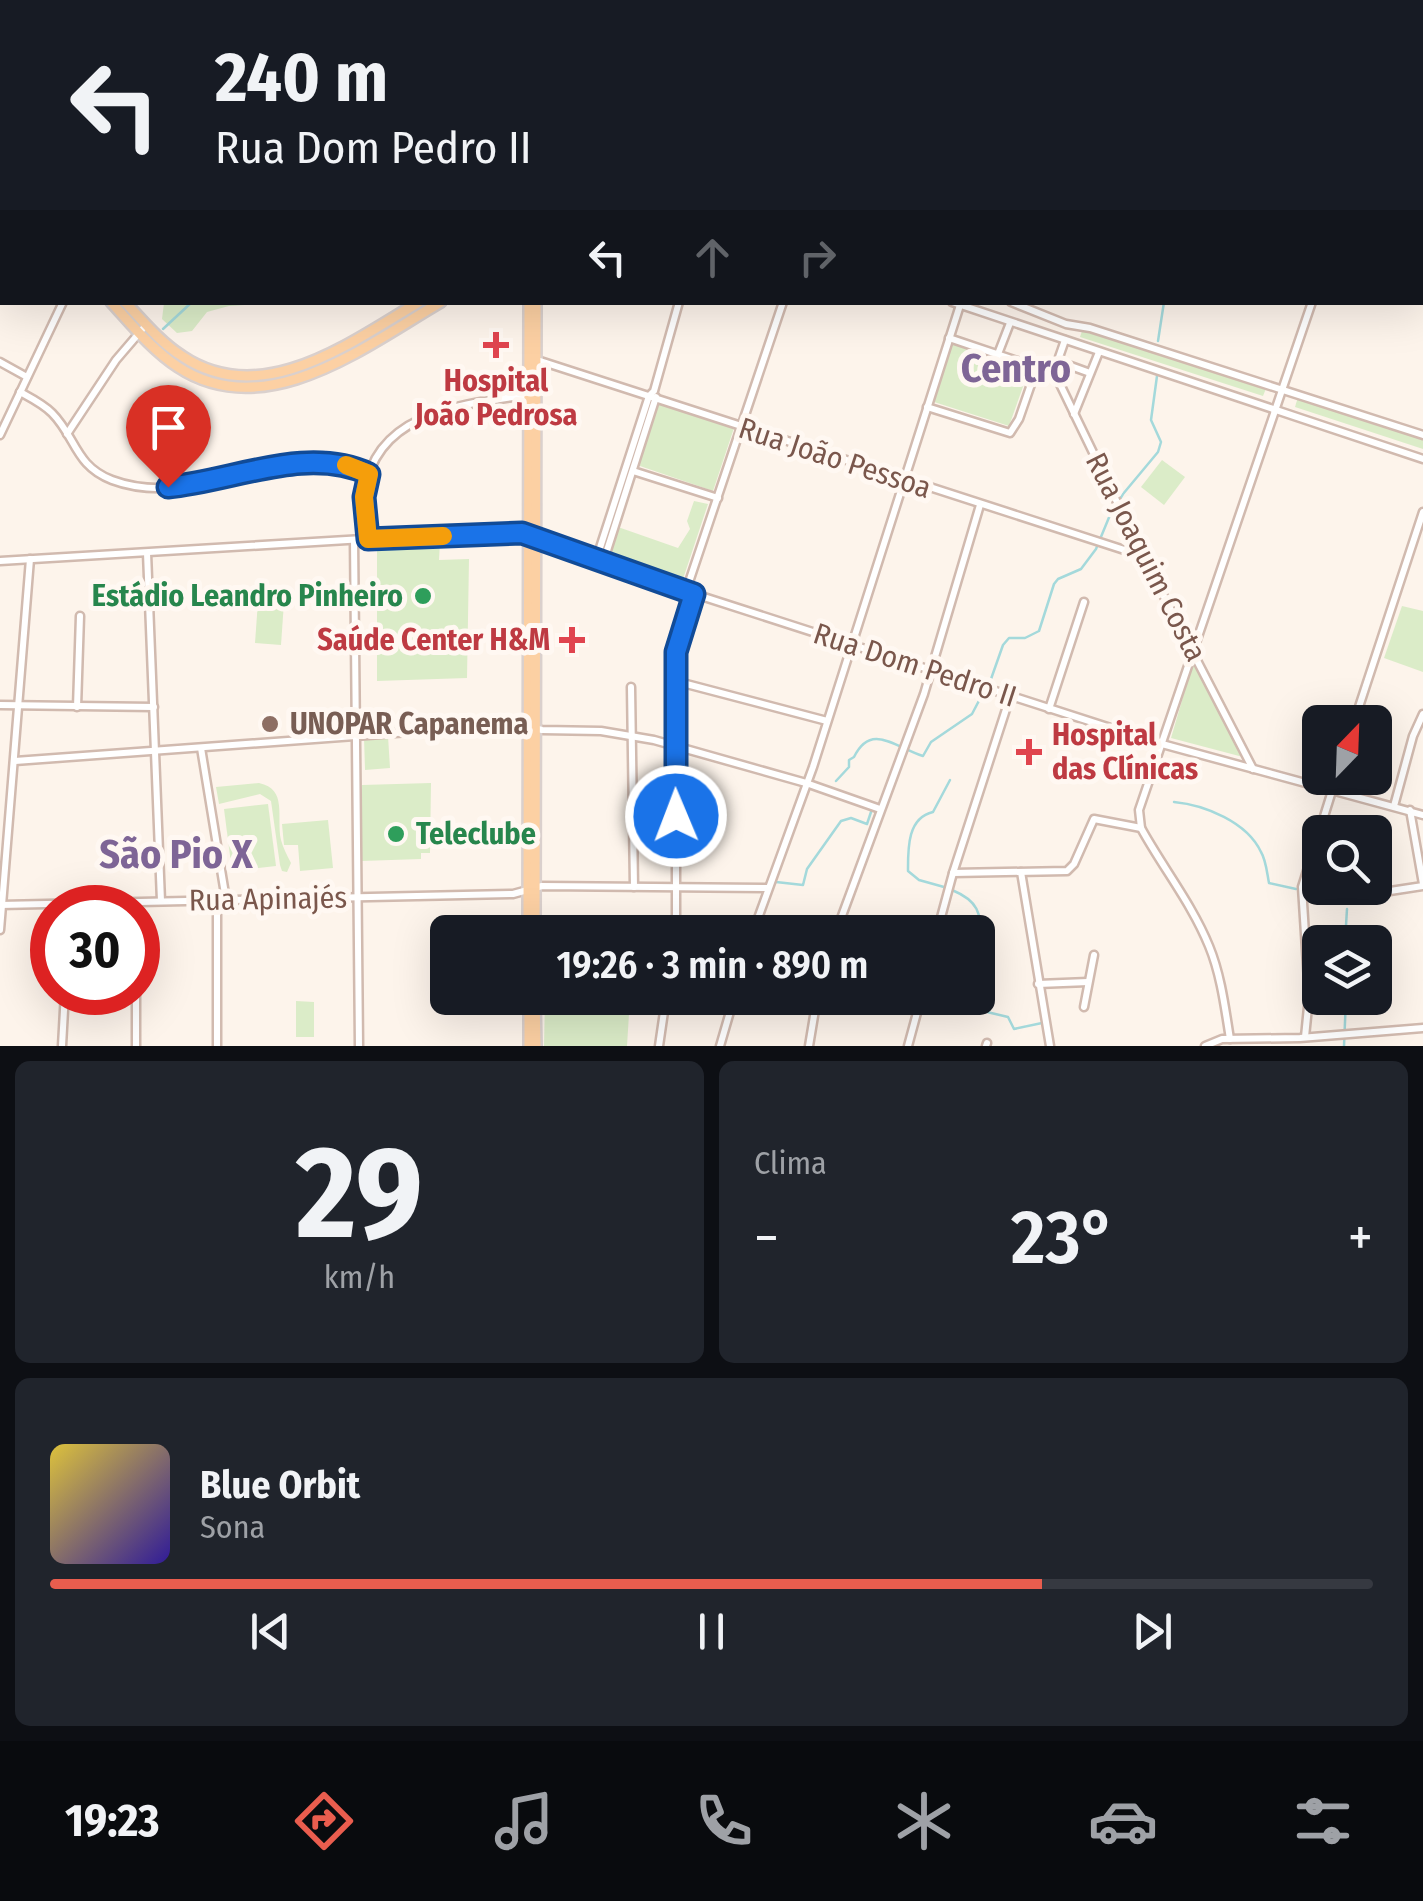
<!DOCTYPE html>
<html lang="pt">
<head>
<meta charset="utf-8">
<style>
  body { margin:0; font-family:"Fira Sans Condensed",sans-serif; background:#20242c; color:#f1f3f6; height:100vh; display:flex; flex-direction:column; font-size:38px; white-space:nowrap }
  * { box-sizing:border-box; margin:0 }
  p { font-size:32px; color:#9ea1a6 }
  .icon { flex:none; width:55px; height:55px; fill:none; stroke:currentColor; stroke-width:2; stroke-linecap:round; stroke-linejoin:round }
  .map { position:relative; height:1046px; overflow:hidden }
  .sheet { display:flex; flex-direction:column; gap:15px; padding:15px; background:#0d0f14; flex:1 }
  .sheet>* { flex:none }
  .top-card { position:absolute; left:0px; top:0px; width:1425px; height:305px; box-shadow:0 10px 40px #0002; background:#171b24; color:#f1f3f6; overflow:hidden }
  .needle { width:65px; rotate:23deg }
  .controls { position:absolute; left:1302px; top:705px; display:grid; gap:20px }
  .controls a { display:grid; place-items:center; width:90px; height:90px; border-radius:15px; background:#171b24; box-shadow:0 10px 40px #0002; font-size:50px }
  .speed { position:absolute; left:30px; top:885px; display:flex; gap:20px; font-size:50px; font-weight:700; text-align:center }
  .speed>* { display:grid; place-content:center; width:130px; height:130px; border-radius:50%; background:#171b24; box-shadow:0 10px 40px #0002; line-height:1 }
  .speed .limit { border:15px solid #d22; background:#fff; color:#111 }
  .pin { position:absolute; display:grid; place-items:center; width:85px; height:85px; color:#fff; margin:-102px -42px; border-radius:50% 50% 50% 0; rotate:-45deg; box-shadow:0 0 10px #0007 }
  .pin .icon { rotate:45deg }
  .me { position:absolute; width:110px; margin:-55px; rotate:359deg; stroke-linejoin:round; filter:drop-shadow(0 0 8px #0008) }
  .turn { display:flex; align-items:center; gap:35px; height:210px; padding:0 50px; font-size:45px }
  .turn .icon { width:130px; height:130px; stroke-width:2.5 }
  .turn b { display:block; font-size:70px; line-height:85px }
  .lanes { display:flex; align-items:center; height:95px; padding:0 50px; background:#0003; justify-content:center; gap:50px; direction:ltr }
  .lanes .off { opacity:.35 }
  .big { font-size:75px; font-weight:600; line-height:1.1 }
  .sheet .tile { flex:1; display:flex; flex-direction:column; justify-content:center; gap:15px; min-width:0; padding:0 35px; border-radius:15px; background:#20242c }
  .sheet .dial { align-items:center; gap:0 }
  .dial b { font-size:130px; line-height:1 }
  .song { display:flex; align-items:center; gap:30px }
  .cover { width:120px; height:120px; border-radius:15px; background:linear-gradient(135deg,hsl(50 70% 55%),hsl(250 70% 35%)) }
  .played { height:10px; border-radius:5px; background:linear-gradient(90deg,#e95d4e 75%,#363941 75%) }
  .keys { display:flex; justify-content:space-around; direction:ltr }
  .heat { display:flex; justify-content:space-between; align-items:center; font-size:55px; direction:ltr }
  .sheet .tiles { flex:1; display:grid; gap:15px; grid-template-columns:1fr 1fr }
  .tile:last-child { grid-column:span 2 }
  .trip { position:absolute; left:430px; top:915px; width:565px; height:100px; border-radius:15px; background:#171b24; box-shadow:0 10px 40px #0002; font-weight:600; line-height:100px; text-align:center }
  .menu { display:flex; height:160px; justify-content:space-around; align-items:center; background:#090b0e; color:#9ea1a6 }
  .menu .icon { width:70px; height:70px }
  .menu .on { color:#e95d4e }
  .menu b { font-size:45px; color:#f1f3f6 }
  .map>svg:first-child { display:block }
</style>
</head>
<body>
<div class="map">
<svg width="1423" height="1046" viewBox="0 0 1423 1046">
  <rect width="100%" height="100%" fill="#fdf4eb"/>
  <g fill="#dbecc8">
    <path d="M164,303V302L274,303L229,306L207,312L192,331L177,333L162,319Z"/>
    <path d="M1083,328L1267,386L1263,396L1080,337Z"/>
    <path d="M953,342L1030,367L1009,426L934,402Z"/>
    <path d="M1298,397L1423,437V449L1295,407Z"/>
    <path d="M657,402L734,428L713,491L637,465Z"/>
    <path d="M1162,460L1185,477L1164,505L1141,487Z"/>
    <path d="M694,501L708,504L683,579L609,553L618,527L678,548L690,529L687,521Z"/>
    <path d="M440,542L439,560L469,559L467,678L377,681V544Z"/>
    <path d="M258,601L284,602L281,645L255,643Z"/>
    <path d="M1402,606L1423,611V672L1384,658Z"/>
    <path d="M1193,663H1197L1243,757L1171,738Z"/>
    <path d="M388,736L390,768L365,770L364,738Z"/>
    <path d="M259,783C288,789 276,817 281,840C283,848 287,855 291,863L287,872L282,871L280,865L271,801L260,794L219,804L216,787Z"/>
    <path d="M431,783L430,853H421V859L361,861L362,785Z"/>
    <path d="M268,804L276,866L232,871L224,809Z"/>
    <path d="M328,820L333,868L300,871L298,845H284L282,824Z"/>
    <path d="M545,998H630L627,1046H544Z"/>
    <path d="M296,1001L314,1002V1037H296Z"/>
  </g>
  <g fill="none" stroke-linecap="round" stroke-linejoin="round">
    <g stroke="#a4d9db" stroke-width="2.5">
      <path d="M229,2V0"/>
      <path d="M163,329L192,302"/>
      <path d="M1158,341L1164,302"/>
      <path d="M991,679L1003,645L1009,638H1025L1039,631L1054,584L1058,579L1081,569L1096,549L1110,515L1123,494L1158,452L1161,442L1151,420L1157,376"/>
      <path d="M836,781L849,767V760L854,757C871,722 895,747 923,756L931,742L972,714L983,693"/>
      <path d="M1174,802C1205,805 1247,822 1261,852C1266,860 1267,873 1269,883L1296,889"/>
      <path d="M776,882L803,885L807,869L841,821L851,818L867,824L872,809"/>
      <path d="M944,887L919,880L908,871C908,849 907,818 933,812L950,780"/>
      <path d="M952,890C981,902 980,915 982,941C983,949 987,957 987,965C987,984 976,994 987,1012L1008,1017L1014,1029L1042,1023"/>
      <path d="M1309,892L1335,894L1345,898"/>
      <path d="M1345,942L1347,909"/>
      <path d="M1344,1046L1346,998"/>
    </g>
    <g stroke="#bee8e8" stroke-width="11">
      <path d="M961,0H979"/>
      <path d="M992,0L1004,2"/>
      <path d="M1422,86H1423"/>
    </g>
    <g stroke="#d1baaf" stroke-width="11">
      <g id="minor">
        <path d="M201,0L221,2"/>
        <path d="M920,0L929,2"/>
        <path d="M979,0L980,2"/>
        <path d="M1274,0L1282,2"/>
        <path d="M69,2L70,0"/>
        <path d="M178,2L180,0"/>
        <path d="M291,2V0"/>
        <path d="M884,2L885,0"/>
        <path d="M1061,2V0"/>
        <path d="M1175,2L1176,0"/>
        <path d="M0,75L2,76"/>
        <path d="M1422,119L1423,120"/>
        <path d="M0,150L2,145"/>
        <path d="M1422,196H1423"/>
        <path d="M1422,269H1423"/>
        <path d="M952,302L1423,459"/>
        <path d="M1011,302L1066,324L1090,328L1423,435"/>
        <path d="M949,338L1041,369L1057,379"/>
        <path d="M1065,340L1057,363L1058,380L1143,556L1253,769"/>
        <path d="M998,354L1010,323"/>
        <path d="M534,359L1143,556"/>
        <path d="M1057,361L1090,373"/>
        <path d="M0,362L27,377"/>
        <path d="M20,392C31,398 43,404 52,413C76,437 75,466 112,480C197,512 285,437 369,474"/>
        <path d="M927,407L1010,433L1019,419L1037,367"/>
        <path d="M1074,414L1099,352"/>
        <path d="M67,434L116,360L146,325"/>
        <path d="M0,435L63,302"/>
        <path d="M633,471L718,498"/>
        <path d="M368,539C366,524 363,507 365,492C375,411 465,404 527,395"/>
        <path d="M354,540L359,1046"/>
        <path d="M147,553L161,901"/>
        <path d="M596,560L649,396L654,391L679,302"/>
        <path d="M0,561L380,538L527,534L676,588L1151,741L1423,815"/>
        <path d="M603,563L656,397"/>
        <path d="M686,591L783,302"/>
        <path d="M675,681L827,721"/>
        <path d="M631,687L634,887"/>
        <path d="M0,705L154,707"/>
        <path d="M77,707L80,616"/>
        <path d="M1049,709L1084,602"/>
        <path d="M1354,722L1423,512"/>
        <path d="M201,748L226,900"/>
        <path d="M15,761L518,724L542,730L601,731L654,740L806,783L880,809"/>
        <path d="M1394,806L1413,736L1423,714"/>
        <path d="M1410,810L1423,884"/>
        <path d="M1021,872L1050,1046"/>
        <path d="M953,873L1067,871L1074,864L1094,819L1141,828"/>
        <path d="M1377,893L1423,886"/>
        <path d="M0,905L513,894L542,886L768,888"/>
        <path d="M0,930L30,559"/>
        <path d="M676,932V652L694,594"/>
        <path d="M753,932L813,767L961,302"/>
        <path d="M836,932L924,694L980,505"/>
        <path d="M937,932L953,873L1010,697"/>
        <path d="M1038,984L1088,982"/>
        <path d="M136,992V1046"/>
        <path d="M1084,1007L1094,955"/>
        <path d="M1305,1037L1309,997L1302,887L1336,778"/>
        <path d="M1230,1039C1225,1008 1221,975 1209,946C1192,904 1163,868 1141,828L1139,810L1312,302"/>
        <path d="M62,1046L65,992"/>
        <path d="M217,1046V900"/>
        <path d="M659,1046L666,998"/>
        <path d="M720,1046L734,998"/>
        <path d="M809,1046L817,998"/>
        <path d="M908,1046L921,998"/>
        <path d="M986,1046L987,1043"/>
        <path d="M1205,1046L1222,1039L1300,1038L1423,1028"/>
      </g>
    </g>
    <g stroke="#dad0cd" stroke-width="14">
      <g id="major">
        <path d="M532,0V2"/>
        <path d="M0,205L2,206"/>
        <path d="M0,215L2,216"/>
        <path d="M111,302C132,325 152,350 178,367C266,425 367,345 441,302"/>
        <path d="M125,302C143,321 160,342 182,356C262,410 351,342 419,302"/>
        <path d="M528,932L529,302"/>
        <path d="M535,932L536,302"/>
        <path d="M529,998V1046"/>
        <path d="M535,998L536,1046"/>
      </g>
    </g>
    <use href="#minor" stroke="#fff" stroke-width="6"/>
    <use href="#major" stroke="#fcd0a3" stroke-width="9"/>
  </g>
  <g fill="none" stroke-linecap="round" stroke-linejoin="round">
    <g stroke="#114b97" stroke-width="25">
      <path id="route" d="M168,487C233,481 306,445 369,474L364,497L368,539L522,533L694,594L676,652V816"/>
    </g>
    <use href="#route" stroke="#1a73e8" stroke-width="18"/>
    <path stroke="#f59e0b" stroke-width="18" d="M346,465L369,474L364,497L368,539L443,536"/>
  </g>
  <g fill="#e0444e" stroke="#fff8f2" stroke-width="4">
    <path d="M491 330h10v10h10v10h-10v10h-10v-10h-10v-10h10z"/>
    <path d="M567 625h10v10h10v10h-10v10h-10v-10h-10v-10h10z"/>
    <path d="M1024 737h10v10h10v10h-10v10h-10v-10h-10v-10h10z"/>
  </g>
  <g fill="#2e9e5b" stroke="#fff8f2" stroke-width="4">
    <circle cx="423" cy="596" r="10"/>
    <circle cx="396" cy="834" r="10"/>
  </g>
  <circle fill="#8d6e63" stroke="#fff8f2" stroke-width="4" cx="270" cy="724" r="10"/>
  <g text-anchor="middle" stroke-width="10" stroke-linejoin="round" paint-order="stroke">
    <g font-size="30" font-weight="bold" fill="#be3a42" stroke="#fff8f2">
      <text x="496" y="391">Hospital<tspan x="496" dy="34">João Pedrosa</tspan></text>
      <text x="550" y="650" text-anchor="end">Saúde Center H&amp;M</text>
      <text x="1052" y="745" text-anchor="start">Hospital<tspan x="1052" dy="34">das Clínicas</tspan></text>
    </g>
    <g font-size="30" fill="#7a574c" stroke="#fff8f2">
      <text transform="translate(835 458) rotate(18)" y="10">Rua João Pessoa</text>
      <text transform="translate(1146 557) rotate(63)" y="10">Rua Joaquim Costa</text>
      <text transform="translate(915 665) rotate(18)" y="10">Rua Dom Pedro II</text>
      <text transform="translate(268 899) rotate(-1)" y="10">Rua Apinajés</text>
    </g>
    <g font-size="30" font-weight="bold" fill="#27864d" stroke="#fff8f2" text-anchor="end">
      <text x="403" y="606">Estádio Leandro Pinheiro</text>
      <text x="416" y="844" text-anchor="start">Teleclube</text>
    </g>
    <g font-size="30" font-weight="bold" fill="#785e54" stroke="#fff8f2" text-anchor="start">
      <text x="290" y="734">UNOPAR Capanema</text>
    </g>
    <g font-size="40" font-weight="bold" fill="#7e6596" stroke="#fff8f2">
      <text x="1016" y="382">Centro</text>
      <text x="176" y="868">São Pio X</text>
    </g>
  </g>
</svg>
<div class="controls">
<a><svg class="needle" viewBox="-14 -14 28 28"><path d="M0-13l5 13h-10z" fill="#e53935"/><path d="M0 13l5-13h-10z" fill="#9ea1a6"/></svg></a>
<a><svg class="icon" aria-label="search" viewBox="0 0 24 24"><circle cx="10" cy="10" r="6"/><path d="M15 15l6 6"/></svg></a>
<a><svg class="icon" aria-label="layers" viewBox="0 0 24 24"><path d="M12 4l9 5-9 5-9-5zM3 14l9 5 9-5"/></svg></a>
</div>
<div class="speed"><div class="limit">30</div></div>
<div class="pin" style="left:168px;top:487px;background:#d93025"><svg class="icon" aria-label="arrive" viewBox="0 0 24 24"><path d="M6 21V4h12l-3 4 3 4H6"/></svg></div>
<svg class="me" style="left:676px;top:816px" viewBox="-20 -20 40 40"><circle r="17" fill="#1a73e8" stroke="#fff" stroke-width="3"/><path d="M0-11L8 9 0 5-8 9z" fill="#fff"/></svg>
<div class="trip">19:26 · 3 min · 890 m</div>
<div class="top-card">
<div class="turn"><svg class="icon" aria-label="left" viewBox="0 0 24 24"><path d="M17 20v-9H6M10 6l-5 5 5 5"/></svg><div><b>240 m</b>Rua Dom Pedro II</div></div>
<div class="lanes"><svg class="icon" aria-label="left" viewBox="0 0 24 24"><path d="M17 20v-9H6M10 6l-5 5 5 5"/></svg><svg class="icon off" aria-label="ahead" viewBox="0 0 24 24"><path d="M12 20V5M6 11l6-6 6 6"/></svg><svg class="icon off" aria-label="right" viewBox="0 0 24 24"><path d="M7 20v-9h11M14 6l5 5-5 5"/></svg></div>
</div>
</div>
<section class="sheet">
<div class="tiles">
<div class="tile dial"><b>29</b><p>km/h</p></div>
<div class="tile"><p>Clima</p>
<div class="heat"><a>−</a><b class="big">23°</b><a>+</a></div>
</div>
<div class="tile">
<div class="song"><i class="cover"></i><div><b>Blue Orbit</b><p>Sona</p></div></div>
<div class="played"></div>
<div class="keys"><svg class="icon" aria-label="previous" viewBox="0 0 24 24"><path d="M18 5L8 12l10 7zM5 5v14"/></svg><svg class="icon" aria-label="pause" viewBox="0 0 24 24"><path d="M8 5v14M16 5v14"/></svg><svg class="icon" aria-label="next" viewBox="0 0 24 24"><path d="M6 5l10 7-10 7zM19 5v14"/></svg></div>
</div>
</div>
</section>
<nav class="menu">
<b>19:23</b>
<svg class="icon on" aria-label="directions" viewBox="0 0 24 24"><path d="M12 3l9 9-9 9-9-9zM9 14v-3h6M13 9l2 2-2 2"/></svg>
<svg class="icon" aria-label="music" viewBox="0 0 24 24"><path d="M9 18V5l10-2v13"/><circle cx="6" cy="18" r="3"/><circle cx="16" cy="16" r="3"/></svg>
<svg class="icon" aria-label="phone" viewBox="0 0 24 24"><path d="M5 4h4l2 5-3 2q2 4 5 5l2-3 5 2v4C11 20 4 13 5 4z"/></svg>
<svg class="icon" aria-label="climate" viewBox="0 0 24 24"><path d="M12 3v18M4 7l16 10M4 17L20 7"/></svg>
<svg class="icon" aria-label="car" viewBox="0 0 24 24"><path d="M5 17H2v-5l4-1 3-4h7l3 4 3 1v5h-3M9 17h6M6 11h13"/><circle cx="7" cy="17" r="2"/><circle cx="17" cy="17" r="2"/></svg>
<svg class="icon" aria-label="filters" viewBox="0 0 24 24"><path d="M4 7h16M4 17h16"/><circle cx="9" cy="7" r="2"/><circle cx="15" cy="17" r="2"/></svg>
</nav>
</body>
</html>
